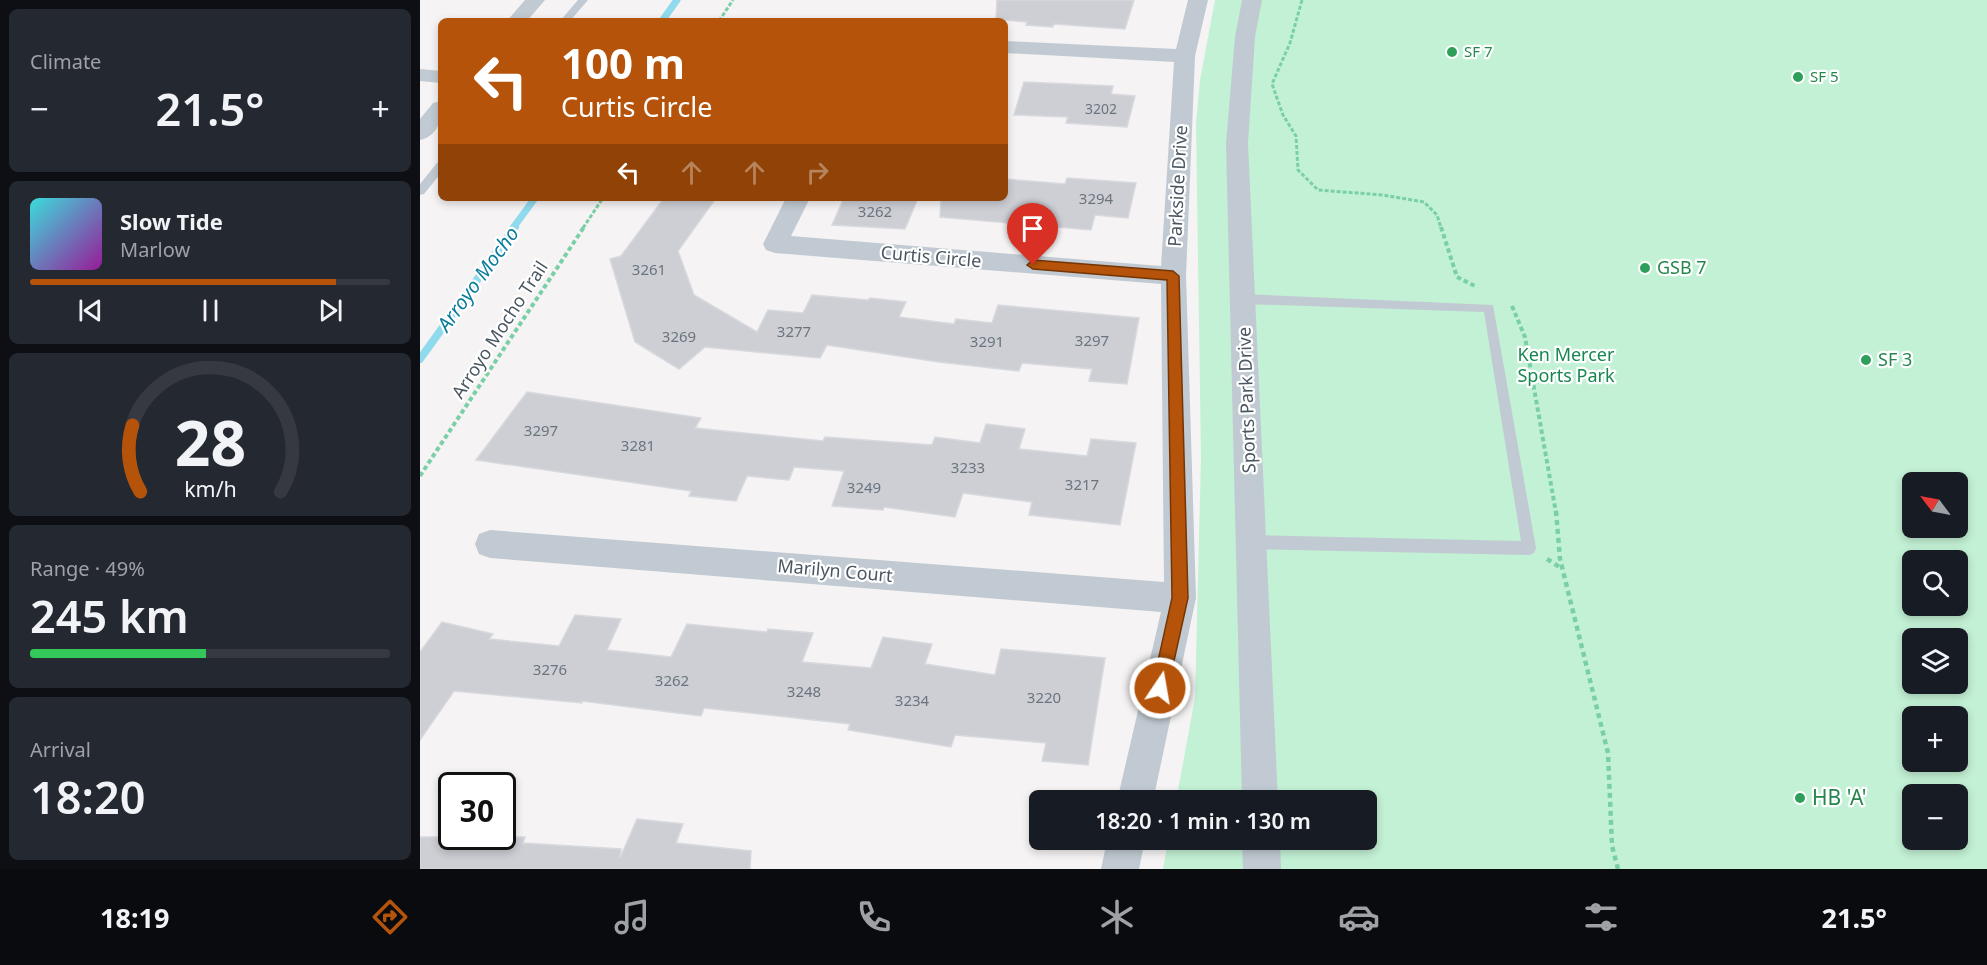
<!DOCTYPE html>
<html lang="en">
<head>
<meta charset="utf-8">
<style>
  body { margin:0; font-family:"Noto Sans",sans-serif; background:#242831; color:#f1f3f6; height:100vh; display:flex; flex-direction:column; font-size:22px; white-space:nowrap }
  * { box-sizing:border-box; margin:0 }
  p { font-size:20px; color:#9ea1a6 }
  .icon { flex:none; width:33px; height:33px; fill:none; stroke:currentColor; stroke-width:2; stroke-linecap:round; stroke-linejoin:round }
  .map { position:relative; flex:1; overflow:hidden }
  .panel { display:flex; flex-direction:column; gap:9px; padding:9px; background:#0d0f14; width:420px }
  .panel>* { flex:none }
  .banner { position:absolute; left:18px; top:18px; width:570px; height:183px; border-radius:9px; box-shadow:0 3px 9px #0003; background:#b45309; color:#fff; overflow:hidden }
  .needle { width:39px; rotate:302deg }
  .buttons { position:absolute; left:1482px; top:472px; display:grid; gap:12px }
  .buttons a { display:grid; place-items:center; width:66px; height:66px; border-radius:9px; background:#171b24; box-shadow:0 3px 9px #0003; font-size:30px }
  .speed { position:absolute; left:18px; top:772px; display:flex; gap:12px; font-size:30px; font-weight:700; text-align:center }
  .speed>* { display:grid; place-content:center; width:78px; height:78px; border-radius:50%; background:#171b24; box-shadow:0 3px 9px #0003; line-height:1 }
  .speed .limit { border:3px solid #111; border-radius:9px; background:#fff; color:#111 }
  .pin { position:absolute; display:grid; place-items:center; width:51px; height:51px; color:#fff; margin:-62px -26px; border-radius:50% 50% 50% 0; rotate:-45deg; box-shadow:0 0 6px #0007 }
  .pin .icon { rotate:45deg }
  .me { position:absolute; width:66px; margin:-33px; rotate:12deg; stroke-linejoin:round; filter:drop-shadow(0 0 4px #0008) }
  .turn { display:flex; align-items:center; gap:21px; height:126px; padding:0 24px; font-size:27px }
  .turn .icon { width:78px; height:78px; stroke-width:2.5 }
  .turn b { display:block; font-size:42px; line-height:51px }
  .lanes { display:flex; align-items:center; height:57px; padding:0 24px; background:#0003; justify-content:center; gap:30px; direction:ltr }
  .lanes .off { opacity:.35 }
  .big { font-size:45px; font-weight:600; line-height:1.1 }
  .panel .card { flex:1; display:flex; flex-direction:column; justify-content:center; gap:9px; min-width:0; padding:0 21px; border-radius:9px; background:#242831 }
  .panel .dial { align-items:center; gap:0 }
  .dial svg { height:156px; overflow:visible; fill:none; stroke:#363941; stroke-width:7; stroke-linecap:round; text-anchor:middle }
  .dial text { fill:#f1f3f6; stroke:none }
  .song { display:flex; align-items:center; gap:18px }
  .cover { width:72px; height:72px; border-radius:9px; background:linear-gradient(135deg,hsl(180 70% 55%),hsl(300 70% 35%)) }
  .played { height:6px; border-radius:3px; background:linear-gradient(90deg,#b45309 85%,#363941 85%) }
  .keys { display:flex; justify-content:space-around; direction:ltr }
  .heat { display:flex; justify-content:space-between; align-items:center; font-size:33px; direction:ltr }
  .charge { height:9px; border-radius:4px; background:linear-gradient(90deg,#34c759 49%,#363941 0) }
  .trip { position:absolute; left:609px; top:790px; width:348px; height:60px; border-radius:9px; background:#171b24; box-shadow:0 3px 9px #0003; font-weight:600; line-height:60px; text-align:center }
  .dock { display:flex; height:96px; justify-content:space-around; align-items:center; background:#090b0e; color:#9ea1a6 }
  .dock .icon { width:42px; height:42px }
  .dock .selected { color:#b45309 }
  .dock b { font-size:27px; color:#f1f3f6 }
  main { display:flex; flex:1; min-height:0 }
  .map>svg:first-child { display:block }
</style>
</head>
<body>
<main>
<section class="panel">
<div class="card"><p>Climate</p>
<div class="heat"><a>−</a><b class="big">21.5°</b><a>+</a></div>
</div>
<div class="card">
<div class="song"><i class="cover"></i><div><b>Slow Tide</b><p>Marlow</p></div></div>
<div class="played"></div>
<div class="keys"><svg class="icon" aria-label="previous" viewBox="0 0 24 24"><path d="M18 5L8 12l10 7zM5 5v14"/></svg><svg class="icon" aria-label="pause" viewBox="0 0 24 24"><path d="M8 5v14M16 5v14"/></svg><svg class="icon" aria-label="next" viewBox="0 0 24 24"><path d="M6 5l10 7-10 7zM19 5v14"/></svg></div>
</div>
<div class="card dial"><svg viewBox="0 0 100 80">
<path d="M14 69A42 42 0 1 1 86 69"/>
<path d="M14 69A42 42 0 0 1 10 35" stroke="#b45309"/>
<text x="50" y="56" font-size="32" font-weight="700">28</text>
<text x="50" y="72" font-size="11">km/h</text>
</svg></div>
<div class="card"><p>Range · 49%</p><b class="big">245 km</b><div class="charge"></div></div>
<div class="card"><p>Arrival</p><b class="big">18:20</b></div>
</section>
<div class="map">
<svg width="1567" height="869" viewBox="0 0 1567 869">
  <rect width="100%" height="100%" fill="#f5f3f3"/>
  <path fill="#c3f1d5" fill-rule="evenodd" d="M795,0H1567V869H743L748,840H946V801H756L775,698L781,458L776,123L780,80ZM1492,483H1538V528H1492ZM1492,561H1538V606H1492ZM1492,639H1538V684H1492ZM1492,717H1538V762H1492ZM1492,795H1538V840H1492Z"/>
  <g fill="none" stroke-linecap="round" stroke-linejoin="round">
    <g stroke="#90daee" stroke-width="7">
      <path d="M242,21L257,0"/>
      <path d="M93,228L115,198"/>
    </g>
    <path stroke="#90daee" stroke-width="8" d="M0,359L95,227"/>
  </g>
  <g fill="#cdcfd5" stroke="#d7d9de" stroke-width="1.5">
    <path d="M577,0H714L705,29L634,24L633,27L606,25L607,22L576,19Z"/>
    <path d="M604,82L693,86L691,94L715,96L707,127L646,123L648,117L594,115Z"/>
    <path d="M647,178L716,183L708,218L675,215L671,230L520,217L521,198H585V179L645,184Z"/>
    <path d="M244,198H296L258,251L274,295L337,332L348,310L383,313L392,295L448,300L450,298L486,302L479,317L534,324L536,319L572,323L578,305L719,318L707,384L669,381L672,369L602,363L599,371L519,362L407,345L400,358L285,347L259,369L215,342L190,259L201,256Z"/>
    <path d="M424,198H498L485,229L412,225Z"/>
    <path d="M107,392L281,418L275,428L403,441L405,437L512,445L515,437L560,443L566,424L605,429L599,449L667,456L671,439L716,443L700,525L609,515L612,502L543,493L535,517L464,507L463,510L412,506L424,471L374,467L369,480L327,476L316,501L269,496L271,491L56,460Z"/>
    <path d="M155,615L201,619L187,650L251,657L267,624L347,632L348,629L393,633L382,662L451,668L463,637L512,644L505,664L575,675L581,649L685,658L668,765L622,761L626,743L535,735L531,747L428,730L430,724L284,708L281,716L162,701V703L34,691L0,740V652L22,622L73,634L69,639L139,646Z"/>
    <path d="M217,819L263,824L256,843L331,851L330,869H0V837H105L103,843L201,849L200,858Z"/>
  </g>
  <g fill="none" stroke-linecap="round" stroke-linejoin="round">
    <g stroke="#7ad0a6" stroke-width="3" stroke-dasharray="4 2" stroke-linecap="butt">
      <path d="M882,0L870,43L852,84L863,115L876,136L878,170L898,190L963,195L1004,202L1017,215L1021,228"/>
      <path d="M299,21L313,0"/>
      <path d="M163,228L183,198"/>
    </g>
    <g stroke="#7ad0a6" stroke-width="4" stroke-dasharray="4.5 3" stroke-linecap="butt">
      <path d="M1021,227L1037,277L1057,287"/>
      <path d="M1092,306L1105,337L1136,513"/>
      <path d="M0,476L164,227"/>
    </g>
    <g stroke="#7ad0a6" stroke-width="4.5" stroke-dasharray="5 4" stroke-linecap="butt">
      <path d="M1136,511L1140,559L1188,753L1192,846L1198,869"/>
      <path d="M1127,559L1141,568"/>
    </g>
    <g fill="#c1cad2" fill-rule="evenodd">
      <path d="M158,0H168L150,21H140Z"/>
      <path d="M21,162V173L4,194L0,195V184L17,163Z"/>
      <path d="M824,294L1073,305L1116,548L1114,553L1109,555L831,549L826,547L824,542L826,537L831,535L1101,541L1064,312L824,304L818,299Z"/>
    </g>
    <g fill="#c1cad2" fill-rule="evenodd">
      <path d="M105,0H125L107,21H87Z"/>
      <path d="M768,0H788L775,56L766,276L776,598L733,801H697L741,612L70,558L59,554L55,544L59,534L70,530L744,582L741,284L355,253L346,250L343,244L366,198H390L371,236L741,266L754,62L585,53V41L756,49Z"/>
      <path d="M822,0H842L835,37L828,143L858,801H822L806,143L815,37Z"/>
      <path d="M0,69L21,71V83L0,81Z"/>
      <path d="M21,101C21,119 20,135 0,140V119L13,103Z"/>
      <path d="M687,840H725L719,869H681Z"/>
      <path d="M822,840H860L861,869H823Z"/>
    </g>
  </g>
  <path fill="#b45309" stroke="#753606" stroke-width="1.5" d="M613,260L753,271L759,276L768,598L748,688L746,694L740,696L734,694L732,688L752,598L747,280L613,269L607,265Z"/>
  <g fill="#2e9e5b" stroke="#fff" stroke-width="2">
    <circle cx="1032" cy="52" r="6"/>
    <circle cx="1378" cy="77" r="6"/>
    <circle cx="1225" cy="268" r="6"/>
    <circle cx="1446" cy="360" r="6"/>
    <circle cx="1380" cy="798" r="6"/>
  </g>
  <g text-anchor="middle" stroke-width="4.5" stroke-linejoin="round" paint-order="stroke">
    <g font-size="14" fill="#6b747e">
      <text x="681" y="114">3202</text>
    </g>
    <g font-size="15" fill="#27864d" stroke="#fff" text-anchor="start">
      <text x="1044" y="57">SF 7</text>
      <text x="1390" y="82">SF 5</text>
    </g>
    <g font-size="15" fill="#6b747e">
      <text x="676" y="204">3294</text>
      <text x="455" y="217">3262</text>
      <text x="229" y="275">3261</text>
      <text x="374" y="337">3277</text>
      <text x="259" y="342">3269</text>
      <text x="672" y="346">3297</text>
      <text x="567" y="347">3291</text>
      <text x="121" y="436">3297</text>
      <text x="218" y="451">3281</text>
      <text x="548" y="473">3233</text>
      <text x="662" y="490">3217</text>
      <text x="444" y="493">3249</text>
      <text x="130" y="675">3276</text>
      <text x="252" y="686">3262</text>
      <text x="384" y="697">3248</text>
      <text x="624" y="703">3220</text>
      <text x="492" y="706">3234</text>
    </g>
    <g font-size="18" fill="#4a5661" stroke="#fff">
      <text transform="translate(758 186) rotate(-87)" y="6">Parkside Drive</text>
      <text transform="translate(511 257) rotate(5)" y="6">Curtis Circle</text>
      <text transform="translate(80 330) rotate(-57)" y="6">Arroyo Mocho Trail</text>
      <text transform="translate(827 400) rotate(-92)" y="6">Sports Park Drive</text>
      <text transform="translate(415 571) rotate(5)" y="6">Marilyn Court</text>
    </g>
    <g font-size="18" fill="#27864d" stroke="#fff" text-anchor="start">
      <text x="1237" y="274">GSB 7</text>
      <text x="1458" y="366">SF 3</text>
    </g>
    <g font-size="18" fill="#17864f" stroke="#fff">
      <text x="1146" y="361">Ken Mercer<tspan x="1146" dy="21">Sports Park</tspan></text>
    </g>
    <g font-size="20" font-style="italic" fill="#0c7c9b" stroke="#fff">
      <text transform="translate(58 279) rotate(-54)" y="7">Arroyo Mocho</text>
    </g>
    <g font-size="21" fill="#27864d" stroke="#fff" text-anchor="start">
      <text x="1392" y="805">HB 'A'</text>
    </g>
  </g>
</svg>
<div class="buttons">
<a><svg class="needle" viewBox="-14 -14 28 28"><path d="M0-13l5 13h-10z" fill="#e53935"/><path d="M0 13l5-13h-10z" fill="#9ea1a6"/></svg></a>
<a><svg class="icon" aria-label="search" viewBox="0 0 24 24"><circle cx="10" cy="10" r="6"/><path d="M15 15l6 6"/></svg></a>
<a><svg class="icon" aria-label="layers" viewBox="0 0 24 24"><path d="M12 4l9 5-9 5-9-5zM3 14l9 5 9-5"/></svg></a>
<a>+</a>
<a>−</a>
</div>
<div class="speed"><div class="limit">30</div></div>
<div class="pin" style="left:613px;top:265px;background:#d93025"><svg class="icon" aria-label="arrive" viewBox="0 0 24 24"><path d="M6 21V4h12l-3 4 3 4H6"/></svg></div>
<svg class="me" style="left:740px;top:688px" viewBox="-20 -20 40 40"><circle r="17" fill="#b45309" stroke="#fff" stroke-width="3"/><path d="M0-11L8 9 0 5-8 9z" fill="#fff"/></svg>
<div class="trip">18:20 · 1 min · 130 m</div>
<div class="banner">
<div class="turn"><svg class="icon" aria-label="left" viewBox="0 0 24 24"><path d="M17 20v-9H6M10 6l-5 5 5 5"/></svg><div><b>100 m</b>Curtis Circle</div></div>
<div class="lanes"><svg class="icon" aria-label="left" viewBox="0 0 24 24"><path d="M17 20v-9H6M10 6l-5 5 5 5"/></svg><svg class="icon off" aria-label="ahead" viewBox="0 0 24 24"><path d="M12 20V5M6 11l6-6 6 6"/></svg><svg class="icon off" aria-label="ahead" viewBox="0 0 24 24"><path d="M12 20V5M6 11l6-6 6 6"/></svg><svg class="icon off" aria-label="right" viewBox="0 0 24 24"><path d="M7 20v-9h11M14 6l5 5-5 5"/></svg></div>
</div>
</div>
</main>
<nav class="dock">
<b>18:19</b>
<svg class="icon selected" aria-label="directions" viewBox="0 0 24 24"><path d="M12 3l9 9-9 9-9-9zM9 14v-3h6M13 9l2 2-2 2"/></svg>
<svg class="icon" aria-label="music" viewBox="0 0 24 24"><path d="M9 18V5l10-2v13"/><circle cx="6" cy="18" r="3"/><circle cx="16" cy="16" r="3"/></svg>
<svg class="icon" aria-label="phone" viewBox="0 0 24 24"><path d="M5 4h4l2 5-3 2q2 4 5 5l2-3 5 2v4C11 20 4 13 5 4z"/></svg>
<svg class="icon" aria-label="climate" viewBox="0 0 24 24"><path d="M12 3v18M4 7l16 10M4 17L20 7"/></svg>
<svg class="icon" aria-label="car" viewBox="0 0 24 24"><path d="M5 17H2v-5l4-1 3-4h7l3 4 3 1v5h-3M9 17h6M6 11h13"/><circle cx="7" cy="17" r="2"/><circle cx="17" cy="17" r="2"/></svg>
<svg class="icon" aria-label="filters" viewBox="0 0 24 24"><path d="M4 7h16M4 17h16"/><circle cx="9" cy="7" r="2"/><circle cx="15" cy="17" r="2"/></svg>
<b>21.5°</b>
</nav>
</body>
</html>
